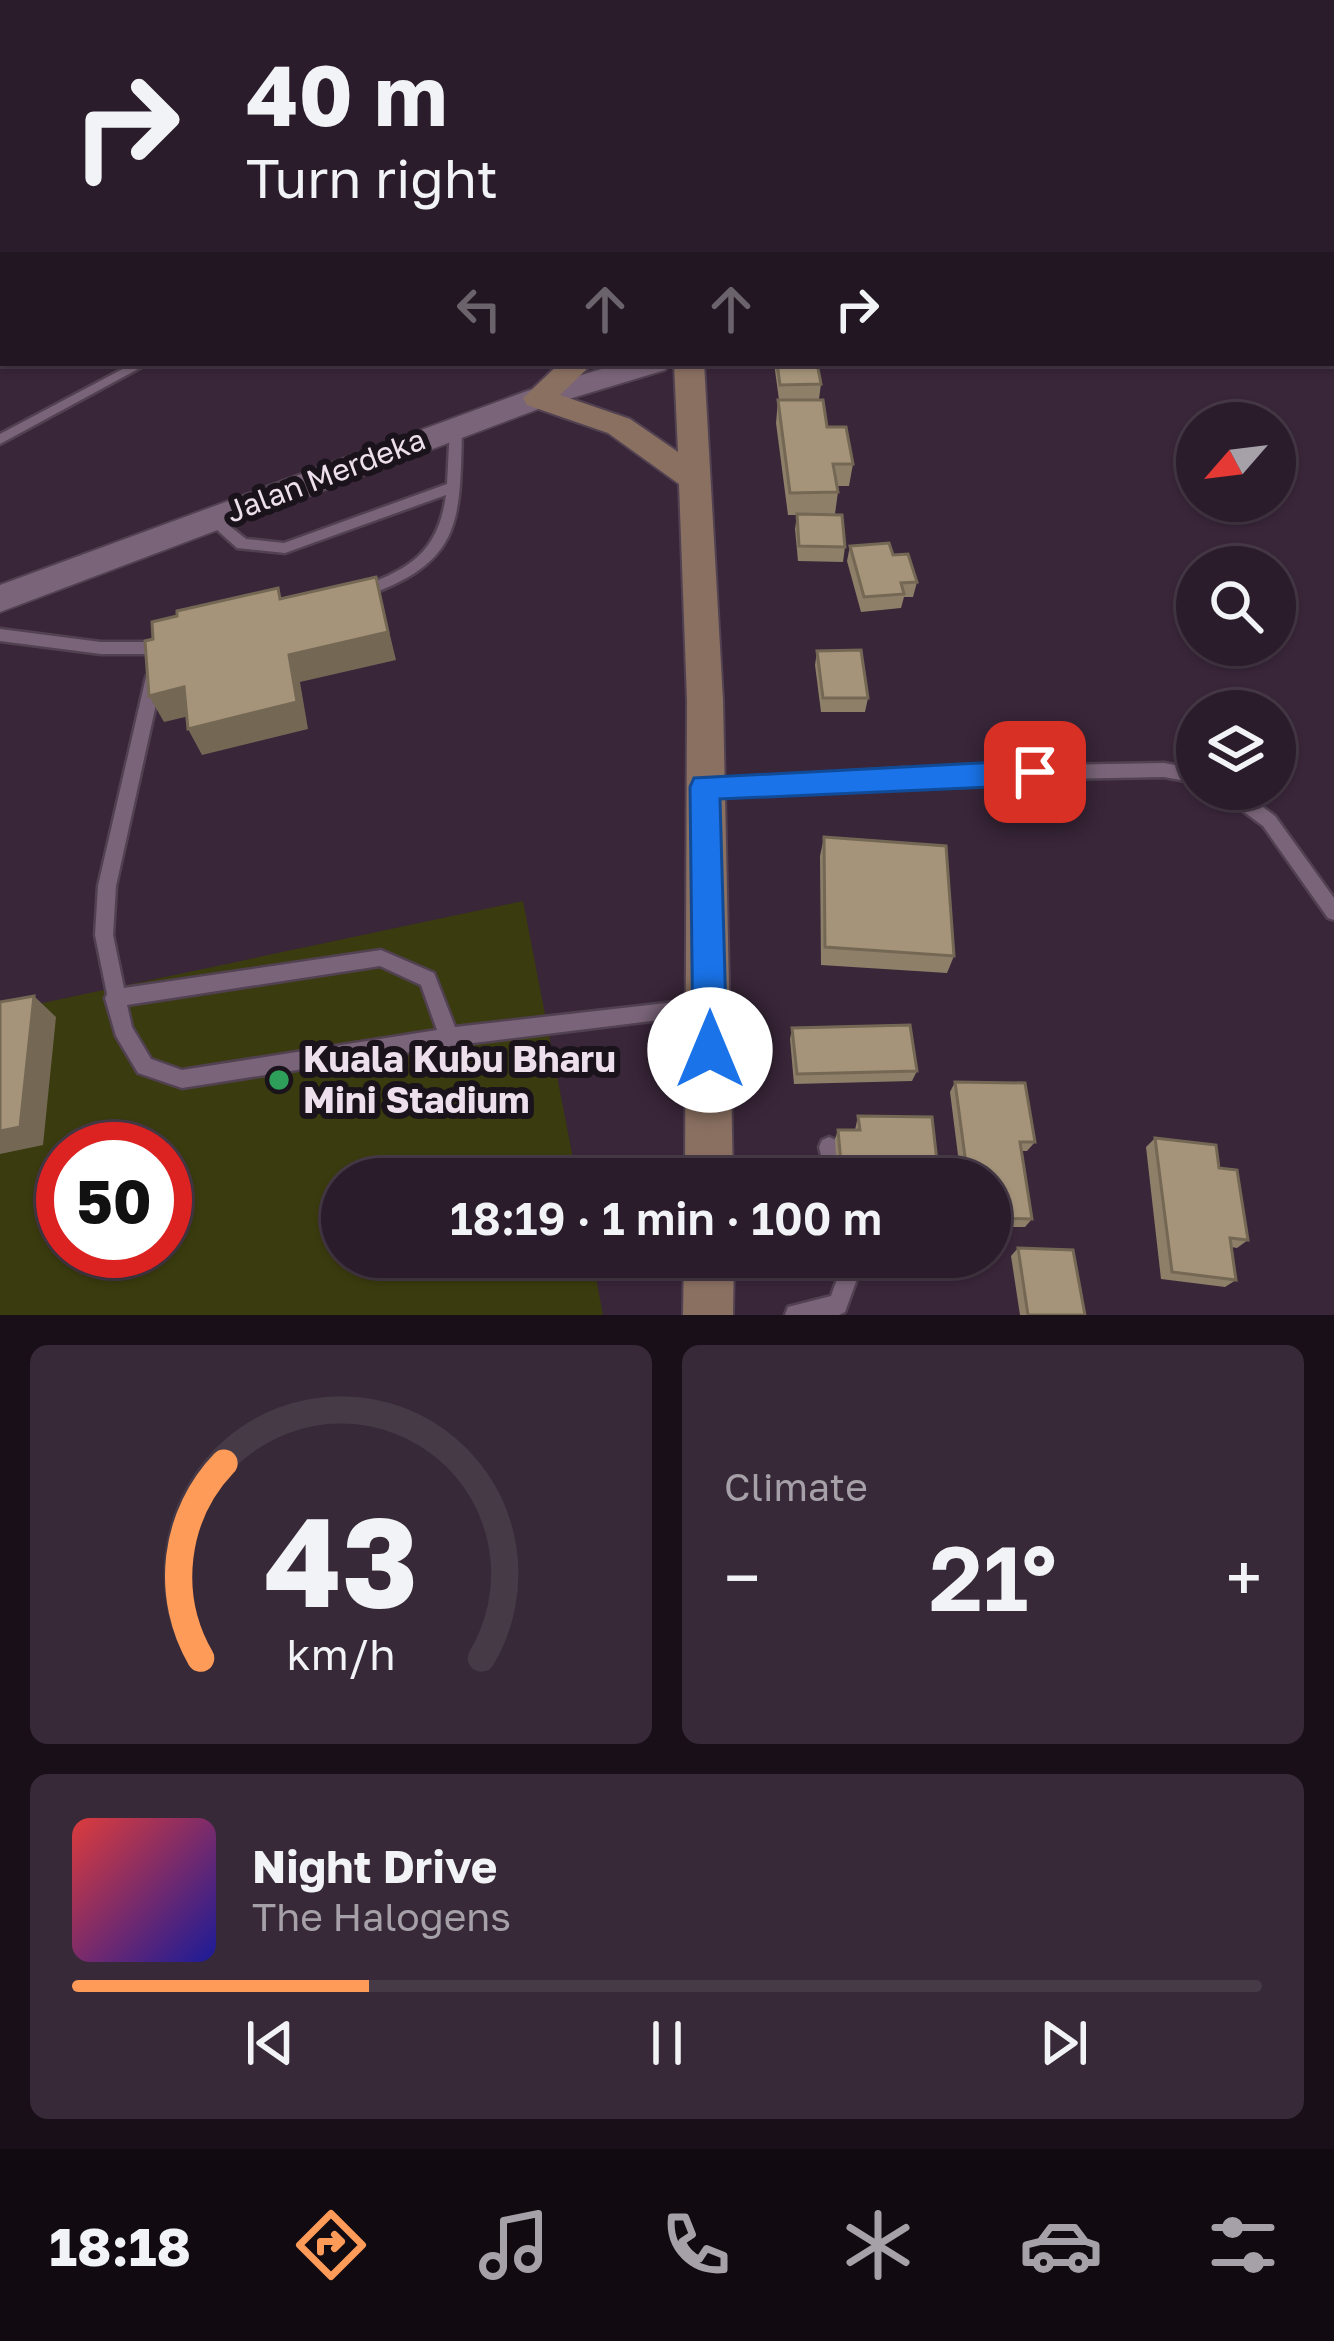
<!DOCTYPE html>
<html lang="en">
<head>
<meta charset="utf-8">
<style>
  body { margin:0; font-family:"Golos Text",sans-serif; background:#372937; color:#f1f3f6; height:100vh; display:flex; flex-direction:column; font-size:45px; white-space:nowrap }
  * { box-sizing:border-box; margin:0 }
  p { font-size:39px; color:#a6a1a9 }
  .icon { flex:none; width:66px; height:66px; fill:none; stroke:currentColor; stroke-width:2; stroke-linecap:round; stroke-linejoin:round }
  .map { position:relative; height:1315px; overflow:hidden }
  .details { display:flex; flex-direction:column; gap:30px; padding:30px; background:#180f18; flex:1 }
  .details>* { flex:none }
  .banner { position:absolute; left:0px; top:0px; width:1335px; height:366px; box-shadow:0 3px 9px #0004,0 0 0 3px #473a47; background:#2b1c2b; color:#f1f3f6; overflow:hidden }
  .needle { width:78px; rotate:242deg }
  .fabs { position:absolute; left:1176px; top:402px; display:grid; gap:24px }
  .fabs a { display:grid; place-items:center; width:120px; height:120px; border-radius:50%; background:#2b1c2b; box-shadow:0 3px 9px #0004,0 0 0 3px #473a47; font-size:60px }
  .speed { position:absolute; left:36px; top:1122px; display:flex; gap:24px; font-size:60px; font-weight:700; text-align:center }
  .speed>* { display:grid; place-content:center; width:156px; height:156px; border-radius:50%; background:#2b1c2b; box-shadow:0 3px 9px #0004,0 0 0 3px #473a47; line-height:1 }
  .speed .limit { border:18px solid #d22; background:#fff; color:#111 }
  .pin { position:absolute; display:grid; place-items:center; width:102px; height:102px; color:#fff; margin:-51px; border-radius:24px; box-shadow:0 6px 18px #0006 }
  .me { position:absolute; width:132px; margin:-66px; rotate:0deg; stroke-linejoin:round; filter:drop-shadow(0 0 9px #0008) }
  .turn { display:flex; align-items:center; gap:42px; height:252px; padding:0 48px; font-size:54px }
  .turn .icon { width:156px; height:156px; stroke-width:2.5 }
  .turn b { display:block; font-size:84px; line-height:102px }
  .lanes { display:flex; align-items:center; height:114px; padding:0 48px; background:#0003; justify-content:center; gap:60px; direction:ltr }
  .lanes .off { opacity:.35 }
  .big { font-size:90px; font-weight:600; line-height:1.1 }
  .details .card { flex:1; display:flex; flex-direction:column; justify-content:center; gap:18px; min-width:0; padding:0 42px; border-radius:18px; background:#372937 }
  .details .dial { align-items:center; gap:0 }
  .dial svg { height:312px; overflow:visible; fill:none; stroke:#473a47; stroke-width:7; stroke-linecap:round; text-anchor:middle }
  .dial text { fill:#f1f3f6; stroke:none }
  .song { display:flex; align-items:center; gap:36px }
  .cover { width:144px; height:144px; border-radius:18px; background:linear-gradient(135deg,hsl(0 70% 55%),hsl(240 70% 35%)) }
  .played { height:12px; border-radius:6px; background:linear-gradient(90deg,#ff9b59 25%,#473a47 25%) }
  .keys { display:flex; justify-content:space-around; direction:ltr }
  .heat { display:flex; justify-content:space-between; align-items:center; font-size:66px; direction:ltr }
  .details .tiles { flex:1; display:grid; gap:30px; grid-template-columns:1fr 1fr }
  .card:last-child { grid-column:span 2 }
  .trip { position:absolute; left:321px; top:1158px; width:690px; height:120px; border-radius:60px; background:#2b1c2b; box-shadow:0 3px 9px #0004,0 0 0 3px #473a47; font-weight:600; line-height:120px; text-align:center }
  .menu { display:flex; height:192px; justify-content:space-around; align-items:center; background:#110b11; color:#a6a1a9 }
  .menu .icon { width:84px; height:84px }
  .menu .selected { color:#ff9b59 }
  .menu b { font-size:54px; color:#f1f3f6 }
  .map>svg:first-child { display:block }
</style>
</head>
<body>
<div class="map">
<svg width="1334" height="1315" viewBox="0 0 1334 1315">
  <rect width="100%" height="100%" fill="#392639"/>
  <path fill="#3a3b0e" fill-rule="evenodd" d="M523,901L577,1179H342V1257H592L603,1315H0V1012ZM63,1149H165V1251H63Z"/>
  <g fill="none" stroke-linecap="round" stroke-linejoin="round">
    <g fill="#001c2c" fill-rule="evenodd">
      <path d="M1124,0H1167L1169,3H1126Z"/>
      <path d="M1332,72L1334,73V99L1332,98Z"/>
    </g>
    <g stroke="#514151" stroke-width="5">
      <g id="service">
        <path d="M0,0H16L0,4Z"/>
        <path d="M100,0H187L183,3H104Z"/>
        <path d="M251,0H294L303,3H260Z"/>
        <path d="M1250,0H1261L1264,3H1253Z"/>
        <path d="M1332,37L1334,38V44L1332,43Z"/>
        <path d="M134,363H149L0,444V434Z"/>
        <path d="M456,423L462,427C460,525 462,563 360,598L353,593L355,589C407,570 438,555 446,495L285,553L237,548L205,519L207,516H217L246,539L284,543L447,484L450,427Z"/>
        <path d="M0,629L101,642H166L171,644L173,648L171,652L166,654H101L0,641Z"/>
        <path d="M154,671L159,673L162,677L116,886L113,935L124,988L381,950L434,973L455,1027L702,999L708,1002L711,1008L708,1014L449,1046L182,1088L138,1073L116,1036L105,998L107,994L95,935L98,886L146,677L149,673ZM380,966L421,985L437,1030L182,1070L151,1059L132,1027L127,1005Z"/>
        <path d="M1164,763L1197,769V783L1164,777L905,782L709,794L703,792L701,787L703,782L709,780L905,768Z"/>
        <path d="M1218,789H1238L1275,816L1334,898V920L1328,918L1263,826L1220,794Z"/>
        <path d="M829,1137L836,1140L847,1179H827L819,1147L822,1140Z"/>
        <path d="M845,1257H865L845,1312L839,1315H785L788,1307L831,1296Z"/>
      </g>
    </g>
    <g stroke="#514151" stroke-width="4">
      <path id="tertiary" d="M622,363H670L665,370L549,405L0,612V585L527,391Z"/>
    </g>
    <g stroke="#514151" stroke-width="4">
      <g id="secondary">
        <path d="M308,0H334L337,3H311Z"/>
        <path d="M802,0H826L799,3Z"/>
        <path d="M560,363H593L560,395L630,419L678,452L674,363H704L723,700L733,1179H685L687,700L679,484L608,433L527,405L523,398Z"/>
        <path d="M684,1257H734L733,1315H683Z"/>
      </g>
    </g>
    <use href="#service" fill="#7a6479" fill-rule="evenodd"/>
    <use href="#tertiary" fill="#7a6479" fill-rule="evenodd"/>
    <use href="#secondary" fill="#8a7061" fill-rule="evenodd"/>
  </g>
  <g fill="#8e7f69">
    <path d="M616,0H676V3H621Z"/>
    <path d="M1260,0H1334V37L1332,38V3H1266Z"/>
    <path d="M3,191V336H0V192Z"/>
    <path d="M774,363H817L821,384L819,399L779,400Z"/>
    <path d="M778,400L827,427L853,464L849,486H837L838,492L835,514L845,547L843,562L798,561L795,529L797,515H788L776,423Z"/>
    <path d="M850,546L893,555L917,582L913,597H904L901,608L861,612L847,561Z"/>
    <path d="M817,651L868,698L865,712H821L815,665Z"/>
    <path d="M824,837L954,956L947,973L821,965L820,856Z"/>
    <path d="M792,1028L917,1071L912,1081L794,1084L790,1039Z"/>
    <path d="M955,1082L1035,1142L1027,1151H1021L1032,1219L1025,1227H990V1179H961L950,1092Z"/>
    <path d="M858,1116L939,1179H860L859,1172H837L835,1139L838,1130H855Z"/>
    <path d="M1155,1138L1219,1168L1248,1240L1237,1248L1231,1247L1236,1280L1225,1287L1161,1279L1146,1147Z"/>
    <path d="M1018,1248L1085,1315H1020L1011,1256Z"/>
  </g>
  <g fill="#746855">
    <path d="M489,0H531L522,3H480Z"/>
    <path d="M376,577L396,660L300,682L308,729L202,755L188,729Z"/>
    <path d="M184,687L198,714L164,722L149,696Z"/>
    <path d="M34,996L56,1017L43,1145L0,1154V1131Z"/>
  </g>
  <g fill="#a5947a" stroke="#746855" stroke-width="3">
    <path d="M453,0H489L480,3H444Z"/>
    <path d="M640,0H668L661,3H646Z"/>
    <path d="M1307,0H1334V14L1332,13V3H1313Z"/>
    <path d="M3,191V308L0,314V192Z"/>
    <path d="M777,363H817L821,384L780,385Z"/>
    <path d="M778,400H823L827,427H846L853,464H833L838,492L790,493Z"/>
    <path d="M797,514L842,515L845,547L799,546Z"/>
    <path d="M889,543L893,555L908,554L917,582L901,583L904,594L864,597L850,546Z"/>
    <path d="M376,577L388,632L289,655L297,702L188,729L184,687L149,696L145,641L153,639L152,622L177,616V611L278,588L280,599Z"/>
    <path d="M861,650L868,698H823L817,651Z"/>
    <path d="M824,837L946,846L954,956L825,947Z"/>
    <path d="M34,996L20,1127L0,1131V1002Z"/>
    <path d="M910,1025L917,1071L797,1074L792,1028Z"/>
    <path d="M955,1082L1025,1083L1035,1142H1020L1032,1219L990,1218V1179H968Z"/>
    <path d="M858,1116L932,1117L939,1179H864L863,1163H841L838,1130H860Z"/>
    <path d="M1155,1138L1216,1145L1219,1168L1237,1170L1248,1240L1230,1238L1236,1280L1172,1272Z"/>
    <path d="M1018,1248L1073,1250L1085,1315H1028Z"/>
  </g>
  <path fill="#1a73e8" stroke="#114b97" stroke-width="3" d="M1035,760L1050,772L1035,785L720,799L727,1050L722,1062L710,1066L698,1062L693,1050L690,787L694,778Z"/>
  <circle fill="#2e9e5b" stroke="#1b131b" stroke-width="4.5" cx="279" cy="1080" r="12"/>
  <g text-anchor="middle" stroke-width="12" stroke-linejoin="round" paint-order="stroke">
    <g font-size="30" fill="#ede0ec" stroke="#1b131b">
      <text transform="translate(326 476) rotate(-21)" y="10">Jalan Merdeka</text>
    </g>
    <g font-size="36" font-weight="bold" fill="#ede0ec" stroke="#1b131b" text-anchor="start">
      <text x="303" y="1072">Kuala Kubu Bharu<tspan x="303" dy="41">Mini Stadium</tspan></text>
    </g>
  </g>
</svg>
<div class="fabs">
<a><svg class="needle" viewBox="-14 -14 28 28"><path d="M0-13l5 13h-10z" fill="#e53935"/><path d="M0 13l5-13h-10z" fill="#a6a1a9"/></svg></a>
<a><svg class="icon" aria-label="search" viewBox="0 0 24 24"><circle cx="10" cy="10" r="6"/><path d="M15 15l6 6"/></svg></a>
<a><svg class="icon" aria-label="layers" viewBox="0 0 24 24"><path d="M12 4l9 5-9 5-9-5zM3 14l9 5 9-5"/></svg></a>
</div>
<div class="speed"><div class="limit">50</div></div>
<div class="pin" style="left:1035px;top:772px;background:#d93025"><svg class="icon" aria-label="arrive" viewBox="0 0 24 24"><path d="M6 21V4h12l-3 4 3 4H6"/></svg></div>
<svg class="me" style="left:710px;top:1050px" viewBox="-20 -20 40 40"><circle r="19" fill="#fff"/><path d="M0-13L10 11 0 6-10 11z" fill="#1a73e8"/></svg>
<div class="trip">18:19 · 1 min · 100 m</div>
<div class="banner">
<div class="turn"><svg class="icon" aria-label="right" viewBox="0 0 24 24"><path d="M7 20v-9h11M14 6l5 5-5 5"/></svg><div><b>40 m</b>Turn right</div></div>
<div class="lanes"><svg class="icon off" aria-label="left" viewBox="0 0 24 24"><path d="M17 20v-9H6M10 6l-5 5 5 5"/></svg><svg class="icon off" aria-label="ahead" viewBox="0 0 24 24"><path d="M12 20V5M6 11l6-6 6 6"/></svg><svg class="icon off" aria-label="ahead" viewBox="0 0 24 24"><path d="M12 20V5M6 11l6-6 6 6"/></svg><svg class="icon" aria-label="right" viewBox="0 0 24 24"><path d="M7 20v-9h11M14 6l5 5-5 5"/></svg></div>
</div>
</div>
<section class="details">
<div class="tiles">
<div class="card dial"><svg viewBox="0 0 100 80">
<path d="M14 69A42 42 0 1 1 86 69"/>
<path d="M14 69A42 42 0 0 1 20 19" stroke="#ff9b59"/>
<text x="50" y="56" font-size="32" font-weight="700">43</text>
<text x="50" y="72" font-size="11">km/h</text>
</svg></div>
<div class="card"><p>Climate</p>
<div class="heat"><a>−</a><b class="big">21°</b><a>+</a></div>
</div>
<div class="card">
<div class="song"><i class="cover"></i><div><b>Night Drive</b><p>The Halogens</p></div></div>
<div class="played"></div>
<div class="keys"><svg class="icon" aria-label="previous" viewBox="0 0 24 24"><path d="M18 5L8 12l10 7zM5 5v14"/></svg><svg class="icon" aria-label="pause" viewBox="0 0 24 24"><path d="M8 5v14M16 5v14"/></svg><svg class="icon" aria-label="next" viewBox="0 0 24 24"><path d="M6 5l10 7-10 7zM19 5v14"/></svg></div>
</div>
</div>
</section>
<nav class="menu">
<b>18:18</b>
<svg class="icon selected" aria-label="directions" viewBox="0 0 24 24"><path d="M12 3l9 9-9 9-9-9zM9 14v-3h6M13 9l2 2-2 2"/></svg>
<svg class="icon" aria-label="music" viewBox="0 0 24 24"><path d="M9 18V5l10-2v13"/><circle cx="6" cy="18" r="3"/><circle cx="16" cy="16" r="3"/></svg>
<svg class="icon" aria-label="phone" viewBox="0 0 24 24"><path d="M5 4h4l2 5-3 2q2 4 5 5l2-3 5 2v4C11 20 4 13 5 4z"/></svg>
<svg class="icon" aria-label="climate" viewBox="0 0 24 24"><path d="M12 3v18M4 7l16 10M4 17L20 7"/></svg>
<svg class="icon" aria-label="car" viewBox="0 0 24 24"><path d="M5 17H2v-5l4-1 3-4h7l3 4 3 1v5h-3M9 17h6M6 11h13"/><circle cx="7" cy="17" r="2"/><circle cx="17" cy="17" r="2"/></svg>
<svg class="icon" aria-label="filters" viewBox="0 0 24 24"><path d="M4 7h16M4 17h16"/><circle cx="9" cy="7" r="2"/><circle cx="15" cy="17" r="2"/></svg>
</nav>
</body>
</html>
